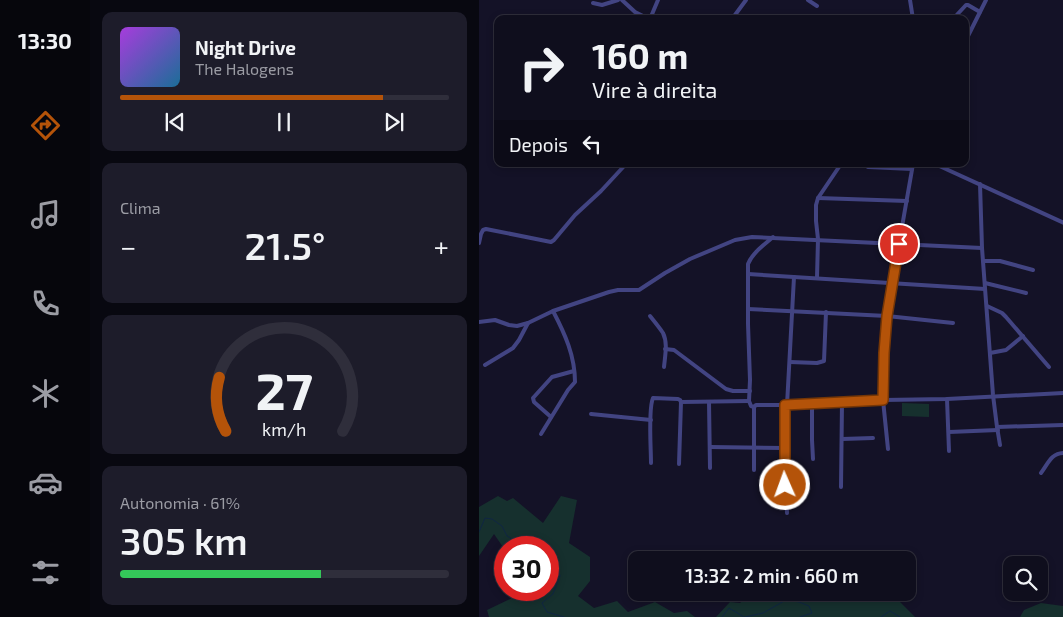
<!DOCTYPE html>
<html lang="pt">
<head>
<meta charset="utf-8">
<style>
  body { margin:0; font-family:"Exo 2",sans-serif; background:#1d1c2a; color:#f1f3f6; height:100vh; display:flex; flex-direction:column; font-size:19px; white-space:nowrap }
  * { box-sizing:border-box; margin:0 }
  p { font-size:16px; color:#9b9ca4 }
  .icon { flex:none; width:28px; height:28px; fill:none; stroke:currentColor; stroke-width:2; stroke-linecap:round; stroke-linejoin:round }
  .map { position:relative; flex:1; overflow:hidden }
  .side { display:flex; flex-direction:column; gap:12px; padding:12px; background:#080810; width:389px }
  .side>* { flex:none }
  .hud { position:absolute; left:15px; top:15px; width:475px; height:152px; border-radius:10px; box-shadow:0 2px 8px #0003,0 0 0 1px #2f2e3b; background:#0f0e1d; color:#f1f3f6; overflow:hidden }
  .controls { position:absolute; left:524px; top:556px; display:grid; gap:10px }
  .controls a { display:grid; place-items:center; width:45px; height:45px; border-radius:10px; background:#0f0e1d; box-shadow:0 2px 8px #0003,0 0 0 1px #2f2e3b; font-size:25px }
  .speed { position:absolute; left:15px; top:536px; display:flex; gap:10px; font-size:25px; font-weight:700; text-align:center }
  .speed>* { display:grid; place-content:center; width:65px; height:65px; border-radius:50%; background:#0f0e1d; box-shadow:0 2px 8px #0003,0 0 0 1px #2f2e3b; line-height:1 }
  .speed .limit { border:8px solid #d22; background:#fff; color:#111 }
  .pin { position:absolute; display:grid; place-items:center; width:42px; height:42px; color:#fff; margin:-21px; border:2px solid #fff; border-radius:50%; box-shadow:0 1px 5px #0007 }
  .me { position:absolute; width:55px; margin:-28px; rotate:358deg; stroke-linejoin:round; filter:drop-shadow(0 0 4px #0008) }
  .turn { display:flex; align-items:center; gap:18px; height:105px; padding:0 15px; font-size:22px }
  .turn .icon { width:65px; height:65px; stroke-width:2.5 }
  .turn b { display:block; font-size:35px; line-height:42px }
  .then { display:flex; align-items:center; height:48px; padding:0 15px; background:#0003; gap:10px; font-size:19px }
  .big { font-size:38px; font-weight:600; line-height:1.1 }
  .side .card { flex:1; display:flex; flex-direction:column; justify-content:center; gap:8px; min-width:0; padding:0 18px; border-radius:10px; background:#1d1c2a }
  .side .dial { align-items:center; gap:0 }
  .dial svg { height:130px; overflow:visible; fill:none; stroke:#2f2e3b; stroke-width:7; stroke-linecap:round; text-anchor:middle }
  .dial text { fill:#f1f3f6; stroke:none }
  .song { display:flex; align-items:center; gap:15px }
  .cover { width:60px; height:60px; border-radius:8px; background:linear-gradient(135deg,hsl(280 70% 55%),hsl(200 70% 35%)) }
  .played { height:5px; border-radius:2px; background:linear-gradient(90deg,#b45309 80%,#2f2e3b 80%) }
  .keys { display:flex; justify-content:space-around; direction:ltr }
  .heat { display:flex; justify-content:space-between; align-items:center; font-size:28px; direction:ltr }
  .charge { height:8px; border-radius:4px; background:linear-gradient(90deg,#34c759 61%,#2f2e3b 0) }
  .trip { position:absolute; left:149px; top:551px; width:288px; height:50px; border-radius:10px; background:#0f0e1d; box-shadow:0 2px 8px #0003,0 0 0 1px #2f2e3b; font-weight:600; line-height:50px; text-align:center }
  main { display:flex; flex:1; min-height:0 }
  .tab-bar { display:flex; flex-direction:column; width:90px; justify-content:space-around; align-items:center; background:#06060c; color:#9b9ca4 }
  .tab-bar .icon { width:35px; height:35px }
  .tab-bar .current { color:#b45309 }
  .tab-bar b { font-size:22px; color:#f1f3f6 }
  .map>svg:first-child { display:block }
</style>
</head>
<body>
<main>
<nav class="tab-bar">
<b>13:30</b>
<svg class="icon current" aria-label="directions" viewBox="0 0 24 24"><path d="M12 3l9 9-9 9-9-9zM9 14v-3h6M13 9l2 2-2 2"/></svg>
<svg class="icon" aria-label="music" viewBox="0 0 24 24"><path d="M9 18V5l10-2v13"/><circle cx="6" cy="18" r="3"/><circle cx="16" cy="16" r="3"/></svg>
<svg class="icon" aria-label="phone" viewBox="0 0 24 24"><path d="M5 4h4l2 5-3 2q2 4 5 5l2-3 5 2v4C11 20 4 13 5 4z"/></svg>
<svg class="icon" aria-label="climate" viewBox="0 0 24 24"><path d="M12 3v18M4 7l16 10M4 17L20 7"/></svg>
<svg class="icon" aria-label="car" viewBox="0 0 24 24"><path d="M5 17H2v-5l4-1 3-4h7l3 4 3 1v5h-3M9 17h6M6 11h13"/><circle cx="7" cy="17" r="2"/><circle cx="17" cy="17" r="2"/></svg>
<svg class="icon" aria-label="filters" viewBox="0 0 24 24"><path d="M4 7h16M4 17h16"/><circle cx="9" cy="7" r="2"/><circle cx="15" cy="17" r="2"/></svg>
</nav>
<section class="side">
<div class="card">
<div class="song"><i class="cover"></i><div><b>Night Drive</b><p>The Halogens</p></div></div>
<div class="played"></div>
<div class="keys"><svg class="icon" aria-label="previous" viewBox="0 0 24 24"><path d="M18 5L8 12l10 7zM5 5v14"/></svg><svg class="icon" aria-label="pause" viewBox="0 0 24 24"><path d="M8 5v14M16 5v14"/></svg><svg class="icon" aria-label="next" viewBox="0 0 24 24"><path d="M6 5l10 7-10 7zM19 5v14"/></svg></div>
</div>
<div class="card"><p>Clima</p>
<div class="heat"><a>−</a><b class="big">21.5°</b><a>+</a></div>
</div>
<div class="card dial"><svg viewBox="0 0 100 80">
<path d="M14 69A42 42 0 1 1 86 69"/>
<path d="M14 69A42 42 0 0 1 10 36" stroke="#b45309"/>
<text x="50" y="56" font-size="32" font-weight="700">27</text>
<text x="50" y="72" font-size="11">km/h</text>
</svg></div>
<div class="card"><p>Autonomia · 61%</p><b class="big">305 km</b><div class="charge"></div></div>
</section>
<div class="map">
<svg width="585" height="617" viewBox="0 0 585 617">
  <rect width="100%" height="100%" fill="#141227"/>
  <g fill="#16302e">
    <path d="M423,403L450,404V417L423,416Z"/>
    <path d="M19,496L28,501L34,498L64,523L82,496L98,500L90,543L111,557V581L99,596L115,608L138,601L149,612L176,602L195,613L208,611L216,617H10L8,610L48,591V590H69V548H26V550L15,534L0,556V507Z"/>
    <path d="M321,593H413V594L436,617H237L251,602L261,603L272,593L277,598L308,596Z"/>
    <path d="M562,603L584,606V617H541L545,610Z"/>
  </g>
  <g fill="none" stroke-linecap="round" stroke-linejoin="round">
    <g stroke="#102643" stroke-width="1">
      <path d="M0,532L6,518L13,519L23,526L28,536L37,541L57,548"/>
      <path d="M69,557L79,566L81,576L74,594L63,603L68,612L85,617"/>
      <path d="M243,617L250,608L265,617"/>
      <path d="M266,617L284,613L307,600L320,602L330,606L333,613L321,617"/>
      <path d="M402,617L411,611L421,617"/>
    </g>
    <g stroke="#424482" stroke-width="4">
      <path d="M143,0L156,12L170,19"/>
      <path d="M329,0L338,6"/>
      <path d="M431,0L434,19"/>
      <path d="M114,3L123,5L139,0"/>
      <path d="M171,19L179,0"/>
      <path d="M253,19L267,0"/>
      <path d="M474,19L487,5H489L501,12"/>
      <path d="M486,42L507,0"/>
      <path d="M456,164L585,223"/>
      <path d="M389,167L433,169"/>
      <path d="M501,184L503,248L514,395L518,427"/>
      <path d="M339,198L428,201"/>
      <path d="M0,243L2,234L4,230L7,229L72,242L75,240L96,215L122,191L147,164"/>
      <path d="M504,261H521L554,270"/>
      <path d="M269,274L506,289"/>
      <path d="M338,278L339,239L337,221V205L339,198L362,164"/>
      <path d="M506,283L547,293"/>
      <path d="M508,306L523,313L527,317L570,367"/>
      <path d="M269,309L408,316L474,323"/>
      <path d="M171,316C175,321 180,327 184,333C189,343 186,356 185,367"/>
      <path d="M0,322L16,320L30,325L38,326L49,323L74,311L130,292L139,290H160L186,273L211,259L256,240L273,237L503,248"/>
      <path d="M186,349L195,350L247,389L254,391H271"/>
      <path d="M511,353L527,350L544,336"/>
      <path d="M311,362L338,363L345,361L347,312"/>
      <path d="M6,365L34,348L40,340L49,323"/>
      <path d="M468,399L470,451"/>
      <path d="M230,402L231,468"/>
      <path d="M333,404V440L334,459"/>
      <path d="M306,405V471L308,513"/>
      <path d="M308,405L315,277"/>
      <path d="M275,407L272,406L270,401L271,380L269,324V264C274,252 285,245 294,237"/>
      <path d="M112,414L172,420"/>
      <path d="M72,417L55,402L54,398L73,377L95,371"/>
      <path d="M470,432L519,430"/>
      <path d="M62,434L89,390L96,382C96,356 86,334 74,311"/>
      <path d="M363,439L394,438"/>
      <path d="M521,445L518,427L585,425"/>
      <path d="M231,447L306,448"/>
      <path d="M409,449L404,400L407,336L408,316L420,244L434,164"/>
      <path d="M172,463C172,448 169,409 174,398L199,399L201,400L202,402L270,401"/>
      <path d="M200,464L202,402"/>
      <path d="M275,470V407L277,405H322L404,400L468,399L585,393"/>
      <path d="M562,473C569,464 572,453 585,453"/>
      <path d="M362,487L363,402"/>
    </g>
  </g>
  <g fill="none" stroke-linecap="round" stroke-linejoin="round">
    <g stroke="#753606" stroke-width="12">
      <path id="route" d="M306,485V405L404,400L405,353L408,316L420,244"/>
    </g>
    <use href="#route" stroke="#b45309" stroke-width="9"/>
  </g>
</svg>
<div class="controls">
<a><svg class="icon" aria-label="search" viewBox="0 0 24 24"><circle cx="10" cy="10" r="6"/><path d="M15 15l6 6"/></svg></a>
</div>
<div class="speed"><div class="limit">30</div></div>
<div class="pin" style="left:420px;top:244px;background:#d93025"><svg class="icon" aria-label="arrive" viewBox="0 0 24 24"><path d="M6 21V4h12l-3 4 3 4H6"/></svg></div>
<svg class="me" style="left:306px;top:485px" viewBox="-20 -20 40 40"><circle r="17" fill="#b45309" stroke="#fff" stroke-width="3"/><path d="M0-11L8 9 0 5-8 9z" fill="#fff"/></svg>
<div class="trip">13:32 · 2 min · 660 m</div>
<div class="hud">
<div class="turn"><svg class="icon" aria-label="right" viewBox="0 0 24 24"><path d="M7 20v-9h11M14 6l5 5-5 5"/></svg><div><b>160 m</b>Vire à direita</div></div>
<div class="then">Depois<svg class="icon" aria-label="left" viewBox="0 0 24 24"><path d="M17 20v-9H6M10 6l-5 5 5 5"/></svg></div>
</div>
</div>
</main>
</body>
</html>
